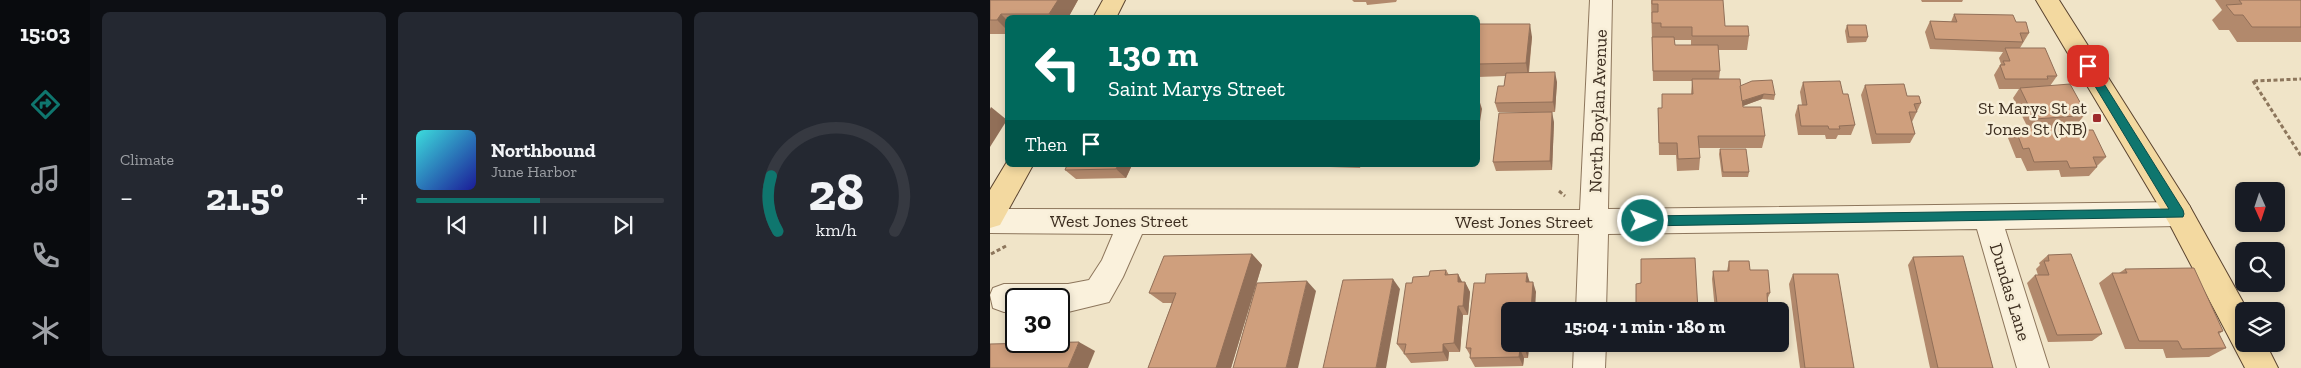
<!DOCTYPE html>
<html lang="en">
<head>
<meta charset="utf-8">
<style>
  body { margin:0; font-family:"Zilla Slab",serif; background:#242831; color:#f1f3f6; height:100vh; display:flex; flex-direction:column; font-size:19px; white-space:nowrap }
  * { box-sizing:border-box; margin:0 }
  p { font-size:16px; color:#9ea1a6 }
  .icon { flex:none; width:28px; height:28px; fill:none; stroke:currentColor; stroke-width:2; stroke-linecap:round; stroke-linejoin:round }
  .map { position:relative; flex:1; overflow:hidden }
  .drawer { display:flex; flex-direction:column; gap:12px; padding:12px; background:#0d0f14; width:900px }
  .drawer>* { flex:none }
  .hud { position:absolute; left:15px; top:15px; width:475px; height:152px; border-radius:8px; box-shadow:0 2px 8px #0003; background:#00695c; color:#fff; overflow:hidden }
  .needle { width:32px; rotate:177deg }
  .controls { position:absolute; left:1245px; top:182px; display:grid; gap:10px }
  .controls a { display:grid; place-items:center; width:50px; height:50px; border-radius:8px; background:#171b24; box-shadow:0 2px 8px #0003; font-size:25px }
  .speed { position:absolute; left:15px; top:288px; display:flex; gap:10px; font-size:25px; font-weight:700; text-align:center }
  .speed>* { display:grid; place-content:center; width:65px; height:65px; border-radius:50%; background:#171b24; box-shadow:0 2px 8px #0003; line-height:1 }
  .speed .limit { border:2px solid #111; border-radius:8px; background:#fff; color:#111 }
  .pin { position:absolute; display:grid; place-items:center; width:42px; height:42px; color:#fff; margin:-21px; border-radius:10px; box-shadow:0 2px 8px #0006 }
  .me { position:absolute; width:55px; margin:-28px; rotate:89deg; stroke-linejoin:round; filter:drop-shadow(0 0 4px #0008) }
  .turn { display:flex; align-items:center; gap:18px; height:105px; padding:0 20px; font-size:22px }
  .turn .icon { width:65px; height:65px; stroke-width:2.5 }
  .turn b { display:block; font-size:35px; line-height:42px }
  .then { display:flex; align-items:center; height:48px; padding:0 20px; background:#0003; gap:10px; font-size:19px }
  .big { font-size:38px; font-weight:700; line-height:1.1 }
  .drawer .card { flex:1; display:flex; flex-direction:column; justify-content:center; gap:8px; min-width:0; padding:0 18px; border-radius:8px; background:#242831 }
  .drawer .dial { align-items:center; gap:0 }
  .dial svg { height:130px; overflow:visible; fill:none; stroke:#363941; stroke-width:7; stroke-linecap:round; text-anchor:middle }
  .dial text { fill:#f1f3f6; stroke:none }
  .song { display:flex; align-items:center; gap:15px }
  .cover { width:60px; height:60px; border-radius:8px; background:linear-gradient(135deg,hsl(180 70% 55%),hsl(240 70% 35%)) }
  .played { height:5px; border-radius:2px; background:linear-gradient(90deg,#0f766e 50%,#363941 50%) }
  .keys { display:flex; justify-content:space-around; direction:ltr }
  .heat { display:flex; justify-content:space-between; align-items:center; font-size:28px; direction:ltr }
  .drawer .tiles { flex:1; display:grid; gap:12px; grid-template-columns:repeat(3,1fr) }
  .trip { position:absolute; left:511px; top:302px; width:288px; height:50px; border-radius:8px; background:#171b24; box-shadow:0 2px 8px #0003; font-weight:700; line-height:50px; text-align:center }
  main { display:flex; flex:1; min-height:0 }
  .menu { display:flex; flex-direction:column; width:90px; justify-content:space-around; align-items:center; background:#090b0e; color:#9ea1a6 }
  .menu .icon { width:35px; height:35px }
  .menu .current { color:#0f766e }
  .menu b { font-size:22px; color:#f1f3f6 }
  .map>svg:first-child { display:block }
</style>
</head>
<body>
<main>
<nav class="menu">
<b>15:03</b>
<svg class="icon current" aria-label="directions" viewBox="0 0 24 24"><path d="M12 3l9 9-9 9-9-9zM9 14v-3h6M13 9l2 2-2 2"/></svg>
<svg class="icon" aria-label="music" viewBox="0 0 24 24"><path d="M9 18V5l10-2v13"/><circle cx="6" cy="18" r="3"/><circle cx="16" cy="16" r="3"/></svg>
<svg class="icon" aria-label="phone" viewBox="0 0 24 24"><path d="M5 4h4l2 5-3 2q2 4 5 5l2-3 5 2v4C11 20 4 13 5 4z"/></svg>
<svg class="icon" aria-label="climate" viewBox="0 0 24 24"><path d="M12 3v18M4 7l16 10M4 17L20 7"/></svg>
</nav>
<section class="drawer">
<div class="tiles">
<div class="card"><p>Climate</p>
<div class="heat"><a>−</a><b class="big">21.5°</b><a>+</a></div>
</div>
<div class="card">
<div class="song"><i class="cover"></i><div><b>Northbound</b><p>June Harbor</p></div></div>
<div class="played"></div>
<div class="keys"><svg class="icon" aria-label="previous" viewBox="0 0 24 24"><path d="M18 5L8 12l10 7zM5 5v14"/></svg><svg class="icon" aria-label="pause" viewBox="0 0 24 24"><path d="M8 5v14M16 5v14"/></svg><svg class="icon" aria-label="next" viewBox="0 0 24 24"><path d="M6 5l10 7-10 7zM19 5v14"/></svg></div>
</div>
<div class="card dial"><svg viewBox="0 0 100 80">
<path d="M14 69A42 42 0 1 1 86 69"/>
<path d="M14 69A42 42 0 0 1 10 35" stroke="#0f766e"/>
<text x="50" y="56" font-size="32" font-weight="700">28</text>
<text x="50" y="72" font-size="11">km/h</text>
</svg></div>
</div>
</section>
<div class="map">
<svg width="1311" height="368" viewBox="0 0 1311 368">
  <rect width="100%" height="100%" fill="#f0e4c8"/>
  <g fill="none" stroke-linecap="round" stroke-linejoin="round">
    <g stroke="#8d765c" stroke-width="2">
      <g id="minor">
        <path d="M600,0H622L618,209L1189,202L1199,205L1203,214L1199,223L1189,226L1015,229L1059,368H1027L987,229L618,234L616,311H586L589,234H152L133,277L119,302L78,312H69V299H26V312H14L3,308L0,295L3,288L14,284H78L99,280L112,260L123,234L0,233V209L590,210Z"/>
        <path d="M584,344H616L615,368H583Z"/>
      </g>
    </g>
    <g stroke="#5b4430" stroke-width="2">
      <g id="major">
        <path d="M113,0H135L126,18H103Z"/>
        <path d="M1046,0H1069L1199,205L1258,311H1254V344H1276L1288,368H1255L1179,223Z"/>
        <path d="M18,160V165H43L10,225L0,228V190Z"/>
      </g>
    </g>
    <g stroke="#8d765c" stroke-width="3" stroke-dasharray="4 2.5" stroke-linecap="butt">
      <path d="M1263,81L1311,156"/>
      <path d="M1264,81L1311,79"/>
      <path d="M569,191L575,196"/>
      <path d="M1,254L16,246"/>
    </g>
    <use href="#minor" fill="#faf1dc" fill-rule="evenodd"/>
    <use href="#major" fill="#f3d9a0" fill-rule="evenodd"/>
  </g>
  <g fill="#b2896c" fill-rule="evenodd">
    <path d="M0,0H88L78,18H18V34H0Z"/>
    <path d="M362,0H407L406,2L377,5L376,2H364Z"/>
    <path d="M661,0L735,26L759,36L757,50H728L730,71L729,79L750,86L785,95L784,100L772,99L753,106V107L775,136L772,148H709L710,158L709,170L687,171L686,155H669L668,108H672V94H701L702,81H663ZM684,40H701V45H685Z"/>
    <path d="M931,0H973L972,2H932Z"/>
    <path d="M1225,0H1311V42H1247L1239,30H1229L1222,20L1232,10Z"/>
    <path d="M964,14L1026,22L1039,33L1030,48L1067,76L1060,86L1096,113L1088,123H1080L1078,126L1059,128L1092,130L1116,157L1107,166V167L1099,176L1071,177L1069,170L1037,171L1031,158H1026L1018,138L1025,128H1038L1023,98L1029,89H1009L1004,75L1010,65L1011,64L1009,58L1013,52L940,49L935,32L940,21L961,22Z"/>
    <path d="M488,24L542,37L539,73L567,82L565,112H508L505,103L514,86L515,76L488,77Z"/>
    <path d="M857,25L878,37L876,42L857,43L855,31Z"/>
    <path d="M813,82L853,94L865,125L861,135H848L846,139H836L835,135H808L805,115L808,105H812L810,92Z"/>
    <path d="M875,85L917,96L931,103L922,122L925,134L920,143L882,144L871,95Z"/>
    <path d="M564,122L562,170L506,171L503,162Z"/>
    <path d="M730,149L759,172L758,177H732L729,154Z"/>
    <path d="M77,165H142L136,178L86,179L75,170Z"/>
    <path d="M338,165H371L370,168L340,167Z"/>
    <path d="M262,254L272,265L241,368H158L182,303H173L159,293Z"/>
    <path d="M1058,255L1112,334L1102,341L1058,342L1037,283L1045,275H1048L1046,269L1050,265L1049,263Z"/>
    <path d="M923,257L1003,368H940L918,265Z"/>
    <path d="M705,258L655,311H647L646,284L651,283Z"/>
    <path d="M739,261L760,270L780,293L777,300L778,311H725L722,279L723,271H737Z"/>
    <path d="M1135,269L1233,331L1229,334L1236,348L1219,357L1176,358L1173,349H1135L1109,283L1122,273H1129Z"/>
    <path d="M456,270L459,275L468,274L472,282H475L480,292L478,315H473L470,352H459L458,361L421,363L407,344L422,283Z"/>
    <path d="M803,274L864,368H810L799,284Z"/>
    <path d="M540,282L546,292L520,344H539L538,358H534L533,366L485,367L480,358V355L476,348Z"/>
  </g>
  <g fill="#916f58">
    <path d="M68,0H88L78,18H63L59,14Z"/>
    <path d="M11,14L18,21V31L7,20Z"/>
    <path d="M540,24L542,37L538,76L536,63Z"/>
    <path d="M565,72L567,82L565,112L563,102Z"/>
    <path d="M774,94L772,99L750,107L751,102Z"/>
    <path d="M488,96L492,109L489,128L488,124Z"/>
    <path d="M1,107L17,120L0,147V109Z"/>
    <path d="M562,112L564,122L562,170L560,161Z"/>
    <path d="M128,165H142L136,178L126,169Z"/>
    <path d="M262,254L272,265L241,368H226Z"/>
    <path d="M537,273L540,283L536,282Z"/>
    <path d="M468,274L473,284L468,282Z"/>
    <path d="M403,279L410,289L396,368H386Z"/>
    <path d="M317,281L326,291L308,368H296Z"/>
    <path d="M475,282L480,292L478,315L473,306Z"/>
    <path d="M543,282L546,292L545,311H541Z"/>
    <path d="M468,306L473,315L470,352L464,343Z"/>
    <path d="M89,342L105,351L98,368H78Z"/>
    <path d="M453,344L459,352L458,361L453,352Z"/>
    <path d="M535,344H539L538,358L535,350Z"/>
    <path d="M530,349L534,358L533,366L529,357Z"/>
  </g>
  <g fill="#cf9f7d" stroke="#916f58">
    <path d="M0,0H68L59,14H11L7,20H0Z"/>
    <path d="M662,0H733L735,26H758L759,36H702V27H671V23H662V12H668V4H662Z"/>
    <path d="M1249,0H1311V27H1262L1253,15H1244L1236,5L1252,4Z"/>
    <path d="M964,14L1023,15L1026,22H1036L1039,33H1030L1033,42L945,39L940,21L967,22Z"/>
    <path d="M488,24H540L536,63L488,64Z"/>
    <path d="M857,25H876L878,37H859Z"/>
    <path d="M662,37H684L685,45H728L730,71H663Z"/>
    <path d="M1015,48H1055L1067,76H1057L1058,79H1015L1010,65H1015L1013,61H1020Z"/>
    <path d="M565,72L563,102L505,103L508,86H514L516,73Z"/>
    <path d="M702,79H750L753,107H771L775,136H708L710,158L688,159L687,143H669L668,108H672V94H703Z"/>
    <path d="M782,80L785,95L774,94L752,101L750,86L762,81Z"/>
    <path d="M850,81L853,94H858L865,125L849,126L850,129H839L838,126H811L808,105H817L813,82Z"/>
    <path d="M914,84L917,96H929L931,103L924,104L927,112H919L925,134H886L875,85Z"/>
    <path d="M1080,84L1096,113L1085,114L1086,116L1045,119L1030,88Z"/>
    <path d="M562,112L560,161L503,162L509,113Z"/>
    <path d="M1090,127L1092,130H1103L1116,157H1103L1107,167L1080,168L1077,161L1044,162L1039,148L1033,149L1025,128Z"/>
    <path d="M730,149H756L759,172H733Z"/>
    <path d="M77,165H128L126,169L75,170Z"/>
    <path d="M262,254L226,368H158L186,293H159L174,256Z"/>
    <path d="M1081,254L1112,334L1067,335L1045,275H1059L1054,261H1059L1058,255Z"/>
    <path d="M973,256L1003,368H948L923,257Z"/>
    <path d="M705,258L708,311H655V303L646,304V284L651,283V259Z"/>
    <path d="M739,261H759L760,270H778L780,293H777L778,311H728L723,271H739Z"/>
    <path d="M1204,268L1233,331L1228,332L1236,348L1192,349L1188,341H1149L1122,273H1137L1135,269Z"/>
    <path d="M456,270L455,275L468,274V282H475L473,306H468L464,343L453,344V352L414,354L416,344H407L416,283H422L423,277L439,276L440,271Z"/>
    <path d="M537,273L536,282H543L541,311H520V344H535V350L530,349L529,357L480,358L481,348H476L484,283H495L496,274Z"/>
    <path d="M803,274H848L864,368H815Z"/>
    <path d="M403,279L386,368H333L353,280Z"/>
    <path d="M317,281L296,368H243L267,283Z"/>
    <path d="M89,342L78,368H0V344Z"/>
  </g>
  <path fill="#0f766e" stroke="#0a4d48" d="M1098,62L1101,63L1193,210L1194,214L1193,217L653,226L647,221L653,216L1179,209L1094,68L1093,66Z"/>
  <rect fill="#9e2a2b" stroke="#f7eed8" stroke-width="2" x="1102" y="113" width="10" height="10" rx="2.5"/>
  <g text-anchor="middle" stroke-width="5" stroke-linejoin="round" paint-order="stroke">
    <g font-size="18" fill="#3d2e20" stroke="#f7eed8" text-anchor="end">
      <text x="1097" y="114">St Marys St at<tspan x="1097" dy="21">Jones St (NB)</tspan></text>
    </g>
    <g font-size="18" fill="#3d2e20" stroke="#f7eed8">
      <text transform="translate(608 111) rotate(-88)" y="6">North Boylan Avenue</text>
      <text x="129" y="227">West Jones Street</text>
      <text x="534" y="228">West Jones Street</text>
      <text transform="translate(1020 292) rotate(73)" y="6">Dundas Lane</text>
    </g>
  </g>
</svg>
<div class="controls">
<a><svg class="needle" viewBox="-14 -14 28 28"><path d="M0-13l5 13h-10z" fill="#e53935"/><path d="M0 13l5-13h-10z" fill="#9ea1a6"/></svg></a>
<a><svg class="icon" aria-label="search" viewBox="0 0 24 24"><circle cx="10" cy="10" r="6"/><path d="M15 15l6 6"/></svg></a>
<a><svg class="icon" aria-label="layers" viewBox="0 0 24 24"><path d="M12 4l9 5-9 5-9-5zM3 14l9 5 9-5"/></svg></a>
</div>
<div class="speed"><div class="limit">30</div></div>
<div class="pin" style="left:1098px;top:66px;background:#d93025"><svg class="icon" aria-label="arrive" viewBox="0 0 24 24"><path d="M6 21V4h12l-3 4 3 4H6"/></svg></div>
<svg class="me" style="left:653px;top:221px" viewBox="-20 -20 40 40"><circle r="17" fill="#0f766e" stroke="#fff" stroke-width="3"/><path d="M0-11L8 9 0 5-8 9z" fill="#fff"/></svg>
<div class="trip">15:04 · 1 min · 180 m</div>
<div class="hud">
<div class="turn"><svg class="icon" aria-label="left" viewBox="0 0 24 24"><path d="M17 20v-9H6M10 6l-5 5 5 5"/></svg><div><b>130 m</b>Saint Marys Street</div></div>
<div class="then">Then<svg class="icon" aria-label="arrive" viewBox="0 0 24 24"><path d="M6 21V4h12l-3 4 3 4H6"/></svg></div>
</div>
</div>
</main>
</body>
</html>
